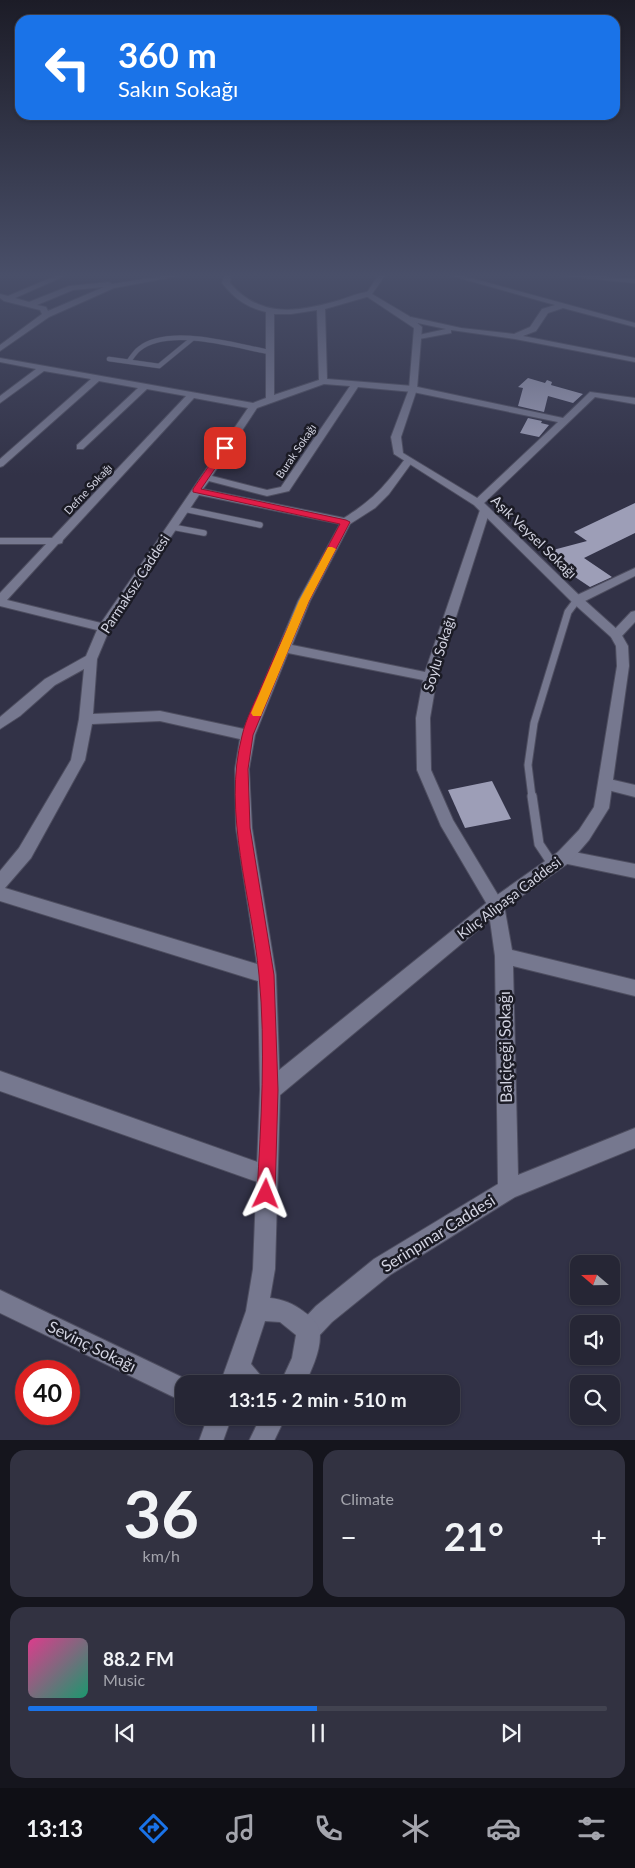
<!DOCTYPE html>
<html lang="en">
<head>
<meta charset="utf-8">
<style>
  body { margin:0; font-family:Lato,sans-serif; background:#323241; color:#f1f3f6; height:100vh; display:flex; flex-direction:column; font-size:19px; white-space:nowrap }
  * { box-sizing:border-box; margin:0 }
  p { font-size:16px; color:#a4a5ad }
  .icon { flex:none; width:28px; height:28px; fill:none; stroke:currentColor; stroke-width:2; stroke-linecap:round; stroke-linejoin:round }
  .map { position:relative; height:1440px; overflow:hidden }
  .side { display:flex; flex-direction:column; gap:10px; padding:10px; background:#15151d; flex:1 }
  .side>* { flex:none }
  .top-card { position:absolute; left:15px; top:15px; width:605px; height:105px; border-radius:15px; box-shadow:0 1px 4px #0004,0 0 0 1px #424350; background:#1a73e8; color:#fff; overflow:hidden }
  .needle { width:32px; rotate:290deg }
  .buttons { position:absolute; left:570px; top:1255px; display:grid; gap:10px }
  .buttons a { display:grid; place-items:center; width:50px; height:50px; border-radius:10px; background:#262635; box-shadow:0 1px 4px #0004,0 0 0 1px #424350; font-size:25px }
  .speed { position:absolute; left:15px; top:1360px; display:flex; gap:10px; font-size:25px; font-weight:700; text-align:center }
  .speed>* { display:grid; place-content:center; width:65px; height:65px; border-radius:50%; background:#262635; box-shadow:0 1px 4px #0004,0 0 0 1px #424350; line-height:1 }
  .speed .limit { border:8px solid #d22; background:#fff; color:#111 }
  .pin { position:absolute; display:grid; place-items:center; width:42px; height:42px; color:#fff; margin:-21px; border-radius:10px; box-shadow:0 2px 8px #0006 }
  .me { position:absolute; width:55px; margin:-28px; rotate:2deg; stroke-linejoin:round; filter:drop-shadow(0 0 4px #0008) }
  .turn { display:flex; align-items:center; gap:18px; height:105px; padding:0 20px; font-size:22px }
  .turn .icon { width:65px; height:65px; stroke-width:2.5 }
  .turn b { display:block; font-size:35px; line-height:42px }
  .big { font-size:38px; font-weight:700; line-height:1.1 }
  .side .card { flex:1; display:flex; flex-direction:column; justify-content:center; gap:8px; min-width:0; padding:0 18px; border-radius:15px; background:#323241 }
  .side .dial { align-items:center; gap:0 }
  .dial b { font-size:65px; line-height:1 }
  .song { display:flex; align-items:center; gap:15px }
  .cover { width:60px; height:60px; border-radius:8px; background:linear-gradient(135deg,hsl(330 70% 55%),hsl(160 70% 35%)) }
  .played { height:5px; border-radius:2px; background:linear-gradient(90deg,#1a73e8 50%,#424350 50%) }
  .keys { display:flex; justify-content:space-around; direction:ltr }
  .heat { display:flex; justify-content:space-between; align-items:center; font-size:28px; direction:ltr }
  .side .tiles { flex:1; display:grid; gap:10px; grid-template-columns:1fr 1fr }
  .card:last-child { grid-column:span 2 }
  .trip { position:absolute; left:175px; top:1375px; width:285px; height:50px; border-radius:15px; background:#262635; box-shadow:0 1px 4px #0004,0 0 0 1px #424350; font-weight:700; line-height:50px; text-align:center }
  .tabs { display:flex; height:80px; justify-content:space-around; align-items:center; background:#0f0f15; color:#a4a5ad }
  .tabs .icon { width:35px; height:35px }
  .tabs .selected { color:#1a73e8 }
  .tabs b { font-size:22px; color:#f1f3f6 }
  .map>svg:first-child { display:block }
</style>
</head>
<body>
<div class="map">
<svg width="635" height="1441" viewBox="0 0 635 1441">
  <rect width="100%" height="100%" fill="#323247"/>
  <g fill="#9d9eb7">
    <path d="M528,378L545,383L547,380L552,382L551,385L583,394L573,403L548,396L544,412L518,406L523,388L518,387Z"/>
    <path d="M528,418L542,421L541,423L549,425L539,437L520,433Z"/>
    <path d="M635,503V533L584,558L612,577L590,587L572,575L576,573L553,550L587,541L574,532Z"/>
    <path d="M492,781L511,819L465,828L448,790Z"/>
  </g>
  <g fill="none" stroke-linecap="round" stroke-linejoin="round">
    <g stroke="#4e4e60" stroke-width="5.5">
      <g id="service-far3">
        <path d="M109,359L159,366L192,339"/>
        <path d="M129,361C132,357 135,352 139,349C168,325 236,346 269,352"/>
      </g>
    </g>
    <g stroke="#4e4e60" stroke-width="7">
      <g id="service-far2">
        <path d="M184,509L260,525"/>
        <path d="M172,527L204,533"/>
      </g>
    </g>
    <g stroke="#4e4e60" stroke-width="9">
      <path id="service-far1" d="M532,797L528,765L534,723L568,612L577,600"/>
    </g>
    <g stroke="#4e4e60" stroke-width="11">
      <path id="service" d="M532,796L539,844L553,865"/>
    </g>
    <g stroke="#4e4e60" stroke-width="2">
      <g id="minor">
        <path d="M60,274H69L15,298L29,302L69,286L109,282L112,284L174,274H189L114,288L49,317L0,351V345L42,314L40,310L4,301L0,298V294L8,296ZM104,287L48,311L46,307L37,305L73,290Z"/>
        <path d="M225,274H231L230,283C261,319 298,312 340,300C349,297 360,292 370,292V296L325,309L327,379L413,386L563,418L590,392L635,398V404L595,397L482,505L478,506L473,503L474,501L558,422L413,392L358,387L289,491L267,496L209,481L203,489L344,518C374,499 384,487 405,459H411L413,461L389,494L375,508L350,524L310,601L292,645L425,672L480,510L481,508H489L490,510L437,677L430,718L431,770L453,820L504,905L512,950L635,980V996L513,966L518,1175L635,1128V1148L515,1197L390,1275L332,1322L316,1339L308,1342L300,1339L297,1331L300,1323L316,1306L374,1259L498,1184L495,956L488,906L441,826L417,770L416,718L423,680L288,653L255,735L249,769L252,828L276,975L280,1090L277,1097L270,1100L263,1097L260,1090L258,981L0,901V871L19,848L71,760L79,719L84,669L55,685L20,716L0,729V717L45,679L86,656L97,630L0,606V593L46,544H0V538H52L186,396L147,389L83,449H77V445L138,388L99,381L3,466L0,467V459L91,379L44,371L0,403V396L36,369L0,362V358L253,403L266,398V312C246,307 235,299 222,283ZM317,310L319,380L274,395V314H291ZM324,384L350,386L281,487L267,490L212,476L257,408ZM194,398L248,408L101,623L7,600L58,544L62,543L63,540ZM199,495L340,524L298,601L244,729L160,711L93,714L97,659L110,628ZM160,721L240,739L235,769L236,828L257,964L5,888L31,858L85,760L92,724Z"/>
        <path d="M445,274H456L635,323V327L563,308L548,313L536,331L523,336L635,358V362L515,339L451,330V333L414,340V336L446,329L408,321L407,319L411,317L461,328L514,334L530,327L542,309L555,305Z"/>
        <path d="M559,274H582L635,279V283L563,276Z"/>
        <path d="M635,568V576L581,603H573L571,600L573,597Z"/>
        <path d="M635,611V622L620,638H612L610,635L612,632L631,612Z"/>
        <path d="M605,778L635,785V797L600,788L598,784L600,780Z"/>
        <path d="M564,850L635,864V878L558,862L556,857L558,852Z"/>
        <path d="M0,1071L266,1165L273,1168L276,1175L273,1182L266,1185L0,1091Z"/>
        <path d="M0,1290L192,1382L193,1384H184V1402L0,1313Z"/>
      </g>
    </g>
    <g stroke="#4e4e60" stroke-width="2">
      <g id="tertiary">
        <path d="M379,274H386L372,294L409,316L422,327L417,389L401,437L403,453L482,501L581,597L620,632L628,646L629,666L609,808L589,840L570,862L502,910L280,1095L275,1269L270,1298C282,1299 294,1304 303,1311C307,1314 314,1319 317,1324C326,1340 312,1369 305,1384H280L292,1358L296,1335L280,1322L265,1321L251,1364L261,1376L265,1384H220L246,1311L253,1269L260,1090L263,1083L490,900L558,852L579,830L594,807L617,666L616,646L611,637L573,603L474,505L394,454L391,437L409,389L414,328L363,294L368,291Z"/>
        <path d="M208,1416H232L223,1441H199Z"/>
        <path d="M261,1416H286L274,1441H249Z"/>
      </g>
    </g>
    <use href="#service-far3" stroke="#76788f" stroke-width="4.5"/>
    <use href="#service-far2" stroke="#76788f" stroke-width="5.5"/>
    <use href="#service-far1" stroke="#76788f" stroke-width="7"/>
    <use href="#service" stroke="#76788f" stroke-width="9"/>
    <use href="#minor" fill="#76788f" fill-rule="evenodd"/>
    <use href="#tertiary" fill="#76788f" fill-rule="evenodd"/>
  </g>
  <linearGradient id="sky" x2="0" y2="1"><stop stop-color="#1c1c27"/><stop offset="0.58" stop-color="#494f69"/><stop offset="1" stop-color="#494f69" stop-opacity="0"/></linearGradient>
  <rect width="635" height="475" fill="url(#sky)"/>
  <path fill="#e11d48" stroke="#92132f" d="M225,446L229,448L201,489L346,520L350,522L309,601L289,648L253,735L248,769L250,828L274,975L278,1090L275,1194L272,1200L266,1202L260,1200L257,1194C261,1122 266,1047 259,975C252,899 222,812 242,736C246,718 256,700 263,683C286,629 312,576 340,524L193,492V489L222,447Z"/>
  <path fill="#f59e0b" d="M328,547H332L336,549L309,601L262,713L261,716H253L251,713L299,601Z"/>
  <g text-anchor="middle" stroke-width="5" stroke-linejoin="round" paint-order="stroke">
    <g font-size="11" fill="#d3d4e2" stroke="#1b1b25">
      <text transform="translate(296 451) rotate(-56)" y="4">Burak Sokağı</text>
      <text transform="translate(88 489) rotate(-47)" y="4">Defne Sokağı</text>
    </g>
    <g font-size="14" fill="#d3d4e2" stroke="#1b1b25">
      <text transform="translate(534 537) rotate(44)" y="5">Aşık Veysel Sokağı</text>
      <text transform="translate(135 584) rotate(-57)" y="5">Parmaksız Caddesi</text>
      <text transform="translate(439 654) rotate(-73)" y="5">Soylu Sokağı</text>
      <text transform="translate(509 898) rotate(-37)" y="5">Kılıç Alipaşa Caddesi</text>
    </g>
    <g font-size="16" fill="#d3d4e2" stroke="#1b1b25">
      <text transform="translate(505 1047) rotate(-91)" y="6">Balçiçeği Sokağı</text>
      <text transform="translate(438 1233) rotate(-32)" y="6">Serinpınar Caddesi</text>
      <text transform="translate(92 1346) rotate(26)" y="6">Sevinç Sokağı</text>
    </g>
  </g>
</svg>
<div class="buttons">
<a><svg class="needle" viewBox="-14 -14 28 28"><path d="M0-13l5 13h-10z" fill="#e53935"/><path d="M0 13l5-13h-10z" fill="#a4a5ad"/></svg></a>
<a><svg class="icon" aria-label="sound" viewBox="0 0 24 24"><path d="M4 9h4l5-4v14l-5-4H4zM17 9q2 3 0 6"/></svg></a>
<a><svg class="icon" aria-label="search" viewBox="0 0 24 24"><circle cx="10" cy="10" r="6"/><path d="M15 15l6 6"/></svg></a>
</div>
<div class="speed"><div class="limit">40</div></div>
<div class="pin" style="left:225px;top:448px;background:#d93025"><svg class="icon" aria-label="arrive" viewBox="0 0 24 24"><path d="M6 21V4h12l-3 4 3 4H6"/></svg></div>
<svg class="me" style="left:266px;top:1194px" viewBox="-20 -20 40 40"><path d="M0-17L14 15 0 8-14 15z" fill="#e11d48" stroke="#fff" stroke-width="4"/></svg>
<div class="trip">13:15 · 2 min · 510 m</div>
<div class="top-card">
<div class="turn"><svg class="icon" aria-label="left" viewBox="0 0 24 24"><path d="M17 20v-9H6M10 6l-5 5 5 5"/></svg><div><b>360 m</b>Sakın Sokağı</div></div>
</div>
</div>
<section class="side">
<div class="tiles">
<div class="card dial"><b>36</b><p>km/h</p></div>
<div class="card"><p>Climate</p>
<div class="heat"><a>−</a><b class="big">21°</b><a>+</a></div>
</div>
<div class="card">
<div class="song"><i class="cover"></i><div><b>88.2 FM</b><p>Music</p></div></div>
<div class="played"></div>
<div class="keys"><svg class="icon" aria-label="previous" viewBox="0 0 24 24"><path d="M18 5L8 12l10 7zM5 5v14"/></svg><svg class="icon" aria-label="pause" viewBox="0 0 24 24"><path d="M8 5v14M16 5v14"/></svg><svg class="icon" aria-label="next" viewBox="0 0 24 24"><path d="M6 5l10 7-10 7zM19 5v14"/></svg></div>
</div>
</div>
</section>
<nav class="tabs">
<b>13:13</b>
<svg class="icon selected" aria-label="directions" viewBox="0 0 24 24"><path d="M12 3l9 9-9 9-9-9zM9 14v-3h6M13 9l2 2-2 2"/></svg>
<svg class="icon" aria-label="music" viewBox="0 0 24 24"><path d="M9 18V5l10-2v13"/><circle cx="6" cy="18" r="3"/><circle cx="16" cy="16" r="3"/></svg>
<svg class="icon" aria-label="phone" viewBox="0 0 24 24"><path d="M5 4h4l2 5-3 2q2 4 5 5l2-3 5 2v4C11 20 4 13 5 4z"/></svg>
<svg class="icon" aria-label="climate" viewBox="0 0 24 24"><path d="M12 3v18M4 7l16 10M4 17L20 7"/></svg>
<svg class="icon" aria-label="car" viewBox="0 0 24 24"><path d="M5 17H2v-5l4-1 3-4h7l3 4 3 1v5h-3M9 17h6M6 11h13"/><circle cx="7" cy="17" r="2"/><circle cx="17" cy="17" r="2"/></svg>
<svg class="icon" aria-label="filters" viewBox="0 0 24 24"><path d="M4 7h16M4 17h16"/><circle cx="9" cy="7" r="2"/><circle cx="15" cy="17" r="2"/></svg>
</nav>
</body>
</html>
